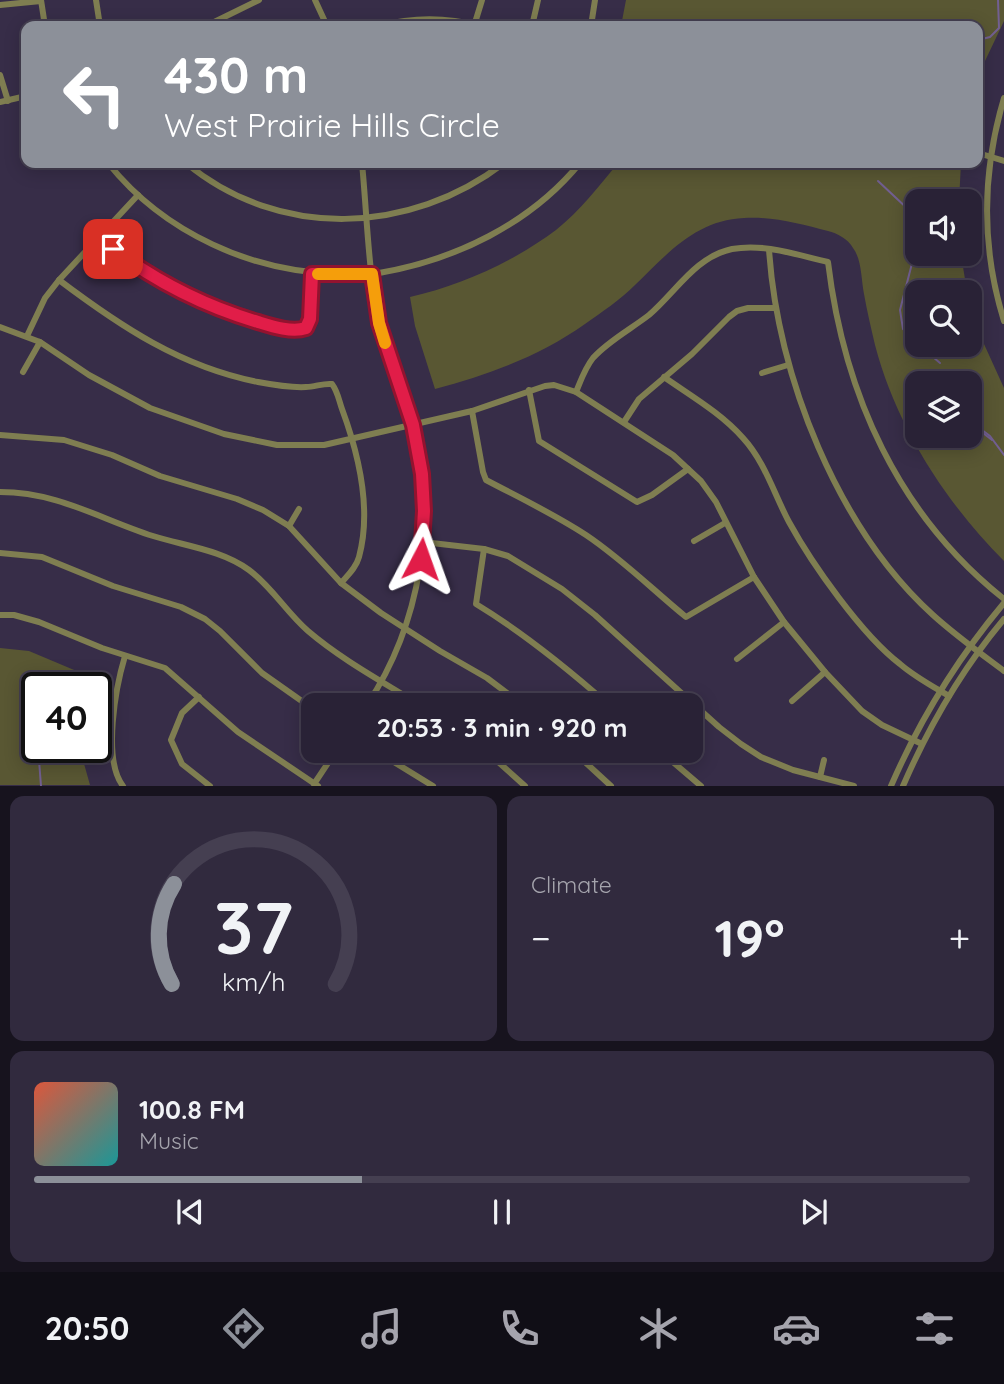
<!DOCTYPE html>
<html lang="en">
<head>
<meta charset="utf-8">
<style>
  body { margin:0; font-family:Quicksand,sans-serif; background:#312a3e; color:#f1f3f6; height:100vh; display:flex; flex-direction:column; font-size:26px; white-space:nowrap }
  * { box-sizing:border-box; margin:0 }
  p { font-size:23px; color:#a5a4ad }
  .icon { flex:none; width:38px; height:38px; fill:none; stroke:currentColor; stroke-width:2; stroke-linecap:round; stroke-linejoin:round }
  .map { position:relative; height:786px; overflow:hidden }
  .details { display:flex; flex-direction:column; gap:10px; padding:10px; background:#17131e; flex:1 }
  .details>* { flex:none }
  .hud { position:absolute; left:21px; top:21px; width:962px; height:147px; border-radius:14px; box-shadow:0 4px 18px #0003,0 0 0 2px #453f51; background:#8c9099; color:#fff; overflow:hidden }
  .controls { position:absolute; left:905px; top:189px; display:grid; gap:14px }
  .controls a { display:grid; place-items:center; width:77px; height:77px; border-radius:14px; background:#292236; box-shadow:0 4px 18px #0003,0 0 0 2px #453f51; font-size:35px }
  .speed { position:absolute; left:21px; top:672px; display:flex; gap:14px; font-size:35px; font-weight:700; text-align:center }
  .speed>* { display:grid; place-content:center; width:91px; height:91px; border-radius:50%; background:#292236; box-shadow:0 4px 18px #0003,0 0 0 2px #453f51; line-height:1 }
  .speed .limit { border:4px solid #111; border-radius:10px; background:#fff; color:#111 }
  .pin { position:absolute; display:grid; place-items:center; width:60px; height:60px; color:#fff; margin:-30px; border-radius:14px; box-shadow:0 4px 10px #0006 }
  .me { position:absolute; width:77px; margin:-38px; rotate:4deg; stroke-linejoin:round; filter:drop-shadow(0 0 5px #0008) }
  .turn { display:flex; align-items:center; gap:24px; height:147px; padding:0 28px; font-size:32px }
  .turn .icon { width:91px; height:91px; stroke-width:2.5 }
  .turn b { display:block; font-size:49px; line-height:60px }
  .big { font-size:52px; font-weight:800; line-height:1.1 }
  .details .widget { flex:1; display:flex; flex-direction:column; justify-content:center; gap:10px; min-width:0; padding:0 24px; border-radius:14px; background:#312a3e }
  .details .dial { align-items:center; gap:0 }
  .dial svg { height:182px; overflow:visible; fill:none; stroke:#453f51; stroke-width:7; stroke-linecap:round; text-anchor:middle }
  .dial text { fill:#f1f3f6; stroke:none }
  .song { display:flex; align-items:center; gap:21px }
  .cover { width:84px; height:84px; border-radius:10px; background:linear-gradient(135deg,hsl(10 70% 55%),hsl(180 70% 35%)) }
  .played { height:7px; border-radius:4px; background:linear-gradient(90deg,#8c9099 35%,#453f51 35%) }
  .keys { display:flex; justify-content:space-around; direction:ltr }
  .heat { display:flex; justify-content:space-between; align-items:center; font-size:38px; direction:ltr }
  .details .tiles { flex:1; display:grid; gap:10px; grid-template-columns:1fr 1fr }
  .widget:last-child { grid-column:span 2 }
  .trip { position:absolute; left:301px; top:693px; width:402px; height:70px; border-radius:14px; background:#292236; box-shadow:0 4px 18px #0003,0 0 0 2px #453f51; font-weight:800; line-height:70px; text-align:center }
  .tab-bar { display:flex; height:112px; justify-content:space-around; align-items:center; background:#100e16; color:#a5a4ad }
  .tab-bar .icon { width:49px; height:49px }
  .tab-bar .on { color:#8c9099 }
  .tab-bar b { font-size:32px; color:#f1f3f6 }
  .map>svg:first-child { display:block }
</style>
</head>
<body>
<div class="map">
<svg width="1004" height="786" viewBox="0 0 1004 786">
  <rect width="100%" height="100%" fill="#372d48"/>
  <g fill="#595733" fill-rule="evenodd">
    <path d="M626,0H1004V21L985,61L978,83V26H621Z"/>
    <path d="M618,163H961L959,201H917V254H961L967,292H917V345H970V302L974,322L1004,388V561C946,503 896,426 875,345C871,328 867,311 864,294C861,279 862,260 853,248C848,239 837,233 828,231C801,224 771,216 744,218C696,220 667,254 635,285C620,300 602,312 585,324C540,356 488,375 435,389L415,326L410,297C462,285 513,262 556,230C580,211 599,186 618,163ZM970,383V436H917V383Z"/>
    <path d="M0,648L29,651L86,675V688H37V747H82L83,760L90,785H0Z"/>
  </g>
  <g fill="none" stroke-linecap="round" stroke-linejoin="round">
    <g stroke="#725f92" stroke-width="2">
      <path d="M978,40L990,37L999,28L998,0"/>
      <path d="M878,181L910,211L917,221"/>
      <path d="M917,244L900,310L903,329L917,343"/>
      <path d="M919,345L940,363"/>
      <path d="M970,421L990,436L1004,455"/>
      <path d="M983,433L992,440"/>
      <path d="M39,760L41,786"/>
    </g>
    <g stroke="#7f7e51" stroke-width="6">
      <path d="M41,0L45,26"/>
      <path d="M96,0L100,26"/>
      <path d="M315,0L327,26"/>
      <path d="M0,5L41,1"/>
      <path d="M206,26L259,0"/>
      <path d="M379,26C413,17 446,17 480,26"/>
      <path d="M474,26L482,0"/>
      <path d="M532,26L538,0"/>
      <path d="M591,26L595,0"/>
      <path d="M0,75L8,101"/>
      <path d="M1004,98C982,172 981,247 1004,321"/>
      <path d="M0,102L26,96"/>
      <path d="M978,153L1004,161"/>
      <path d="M108,163C164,233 253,273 341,274C354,274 366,276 379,273C455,260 530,224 580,163"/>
      <path d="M186,163C279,240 410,235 504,163"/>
      <path d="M322,163H371"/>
      <path d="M362,163C367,215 368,270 379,322C386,357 402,389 412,424C439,517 420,625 367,705"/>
      <path d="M100,237C155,285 226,324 300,330L309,324L312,274"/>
      <path d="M769,249C777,376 838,529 933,615C955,635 980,653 1004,671"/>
      <path d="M59,280C120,326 181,367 258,382C274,385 290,388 306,387C315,387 323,383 332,384C338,392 339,401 342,409C359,455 372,509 359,557C356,568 348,575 341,583"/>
      <path d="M0,327L40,342L89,375L150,408L224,434L277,445H324L472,411L545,386L554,385L576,392L673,455L701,481L716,502L754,577L784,622L825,672L862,711L882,725L922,744"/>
      <path d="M27,336L45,298L59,280L138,195"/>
      <path d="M23,372L40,342"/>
      <path d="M762,373L788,365"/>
      <path d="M664,377C691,396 721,413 743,438C765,462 774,494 789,522C812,564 862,635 900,664C915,677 932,686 949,696"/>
      <path d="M529,390L539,441L637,502L652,495L688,469"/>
      <path d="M576,392C581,380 585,368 593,358C608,341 631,329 649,315C676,292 695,257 732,249C764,243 797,255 828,262C844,394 898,515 1004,599"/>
      <path d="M472,411L483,472L486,480C520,498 554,514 586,535C622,559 653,590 686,617L754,577"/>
      <path d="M624,422L639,399L692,354L729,317L737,311L748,308H775"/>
      <path d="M0,435L64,440L112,455L160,476L237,499L263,510L289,526L341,583L381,613L440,651L487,678L523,705"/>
      <path d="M0,492C58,492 100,519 153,536C185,546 222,550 249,570C272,587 287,613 308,631C342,660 383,682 420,705"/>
      <path d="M289,526L299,509"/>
      <path d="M694,541L725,523"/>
      <path d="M423,542L484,549L508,556L562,589L595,615L719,727L741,744L761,757L793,770L854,786"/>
      <path d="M484,549L476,604C524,633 567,668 609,705"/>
      <path d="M0,553L42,557L113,586L181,607L205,619L220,631L262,673L313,709"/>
      <path d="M0,615H14L39,622L102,648L165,668L238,732L318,786"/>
      <path d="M737,659L784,622"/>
      <path d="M199,697L182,713L171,740L182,764L210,786"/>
      <path d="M792,701L825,672"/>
      <path d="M376,751L433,786"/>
      <path d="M486,751L525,786"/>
      <path d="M573,751L611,786"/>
      <path d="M660,751L701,786"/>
      <path d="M820,777L824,760"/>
      <path d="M314,784L336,751"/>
      <path d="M123,786C102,759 116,686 125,656"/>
      <path d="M891,786C920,719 957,659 1004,603"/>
      <path d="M903,786C929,726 962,669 1004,619"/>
    </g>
  </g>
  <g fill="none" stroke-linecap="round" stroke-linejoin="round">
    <g stroke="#92132f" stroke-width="18">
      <path id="route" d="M113,249C158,283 204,306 258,322C271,326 292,333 306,328L310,319L312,274H372L379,323L413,425L422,474L424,511L421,559"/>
    </g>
    <use href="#route" stroke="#e11d48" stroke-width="12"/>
    <path stroke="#f59e0b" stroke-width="12" d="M318,274H372L379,323L385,343"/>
  </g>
</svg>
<div class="controls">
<a><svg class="icon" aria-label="sound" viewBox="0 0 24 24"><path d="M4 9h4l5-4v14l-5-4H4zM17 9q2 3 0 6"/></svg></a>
<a><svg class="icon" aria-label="search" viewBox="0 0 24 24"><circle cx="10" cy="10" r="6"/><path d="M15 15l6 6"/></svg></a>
<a><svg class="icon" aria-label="layers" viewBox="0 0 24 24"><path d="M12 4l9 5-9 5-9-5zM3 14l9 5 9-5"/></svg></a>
</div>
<div class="speed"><div class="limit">40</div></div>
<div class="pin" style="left:113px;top:249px;background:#d93025"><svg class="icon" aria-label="arrive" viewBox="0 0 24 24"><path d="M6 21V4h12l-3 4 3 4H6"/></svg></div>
<svg class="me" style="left:421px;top:559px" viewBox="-20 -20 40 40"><path d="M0-17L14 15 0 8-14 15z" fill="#e11d48" stroke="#fff" stroke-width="4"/></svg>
<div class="trip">20:53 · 3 min · 920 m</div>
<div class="hud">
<div class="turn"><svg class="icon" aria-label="left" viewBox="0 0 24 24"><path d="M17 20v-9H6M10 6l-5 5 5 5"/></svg><div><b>430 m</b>West Prairie Hills Circle</div></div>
</div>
</div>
<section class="details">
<div class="tiles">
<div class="widget dial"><svg viewBox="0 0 100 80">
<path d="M14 69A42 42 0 1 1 86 69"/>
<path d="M14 69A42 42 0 0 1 15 25" stroke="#8c9099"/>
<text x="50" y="56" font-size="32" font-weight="700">37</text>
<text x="50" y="72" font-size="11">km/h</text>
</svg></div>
<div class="widget"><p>Climate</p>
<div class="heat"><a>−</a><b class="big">19°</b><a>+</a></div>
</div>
<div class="widget">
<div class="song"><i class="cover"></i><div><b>100.8 FM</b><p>Music</p></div></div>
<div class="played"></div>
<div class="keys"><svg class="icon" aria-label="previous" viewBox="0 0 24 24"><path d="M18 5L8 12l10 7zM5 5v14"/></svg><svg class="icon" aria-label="pause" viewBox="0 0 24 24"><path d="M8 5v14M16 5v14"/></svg><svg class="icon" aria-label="next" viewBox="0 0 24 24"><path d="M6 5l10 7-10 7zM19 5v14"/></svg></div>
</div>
</div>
</section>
<nav class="tab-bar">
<b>20:50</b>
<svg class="icon on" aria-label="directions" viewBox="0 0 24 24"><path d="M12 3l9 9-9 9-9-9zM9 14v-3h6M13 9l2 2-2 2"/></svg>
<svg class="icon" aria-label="music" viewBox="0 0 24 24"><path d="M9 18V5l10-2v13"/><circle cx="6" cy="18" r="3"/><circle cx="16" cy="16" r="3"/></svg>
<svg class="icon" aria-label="phone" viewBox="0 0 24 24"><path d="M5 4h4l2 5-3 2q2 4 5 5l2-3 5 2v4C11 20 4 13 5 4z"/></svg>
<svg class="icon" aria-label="climate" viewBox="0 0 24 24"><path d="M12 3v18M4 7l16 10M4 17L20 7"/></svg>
<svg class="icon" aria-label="car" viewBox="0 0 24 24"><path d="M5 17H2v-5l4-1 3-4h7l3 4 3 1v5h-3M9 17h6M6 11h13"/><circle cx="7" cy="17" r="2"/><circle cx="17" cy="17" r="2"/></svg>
<svg class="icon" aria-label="filters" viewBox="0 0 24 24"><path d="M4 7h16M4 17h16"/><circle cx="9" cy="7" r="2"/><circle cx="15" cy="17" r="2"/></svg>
</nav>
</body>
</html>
